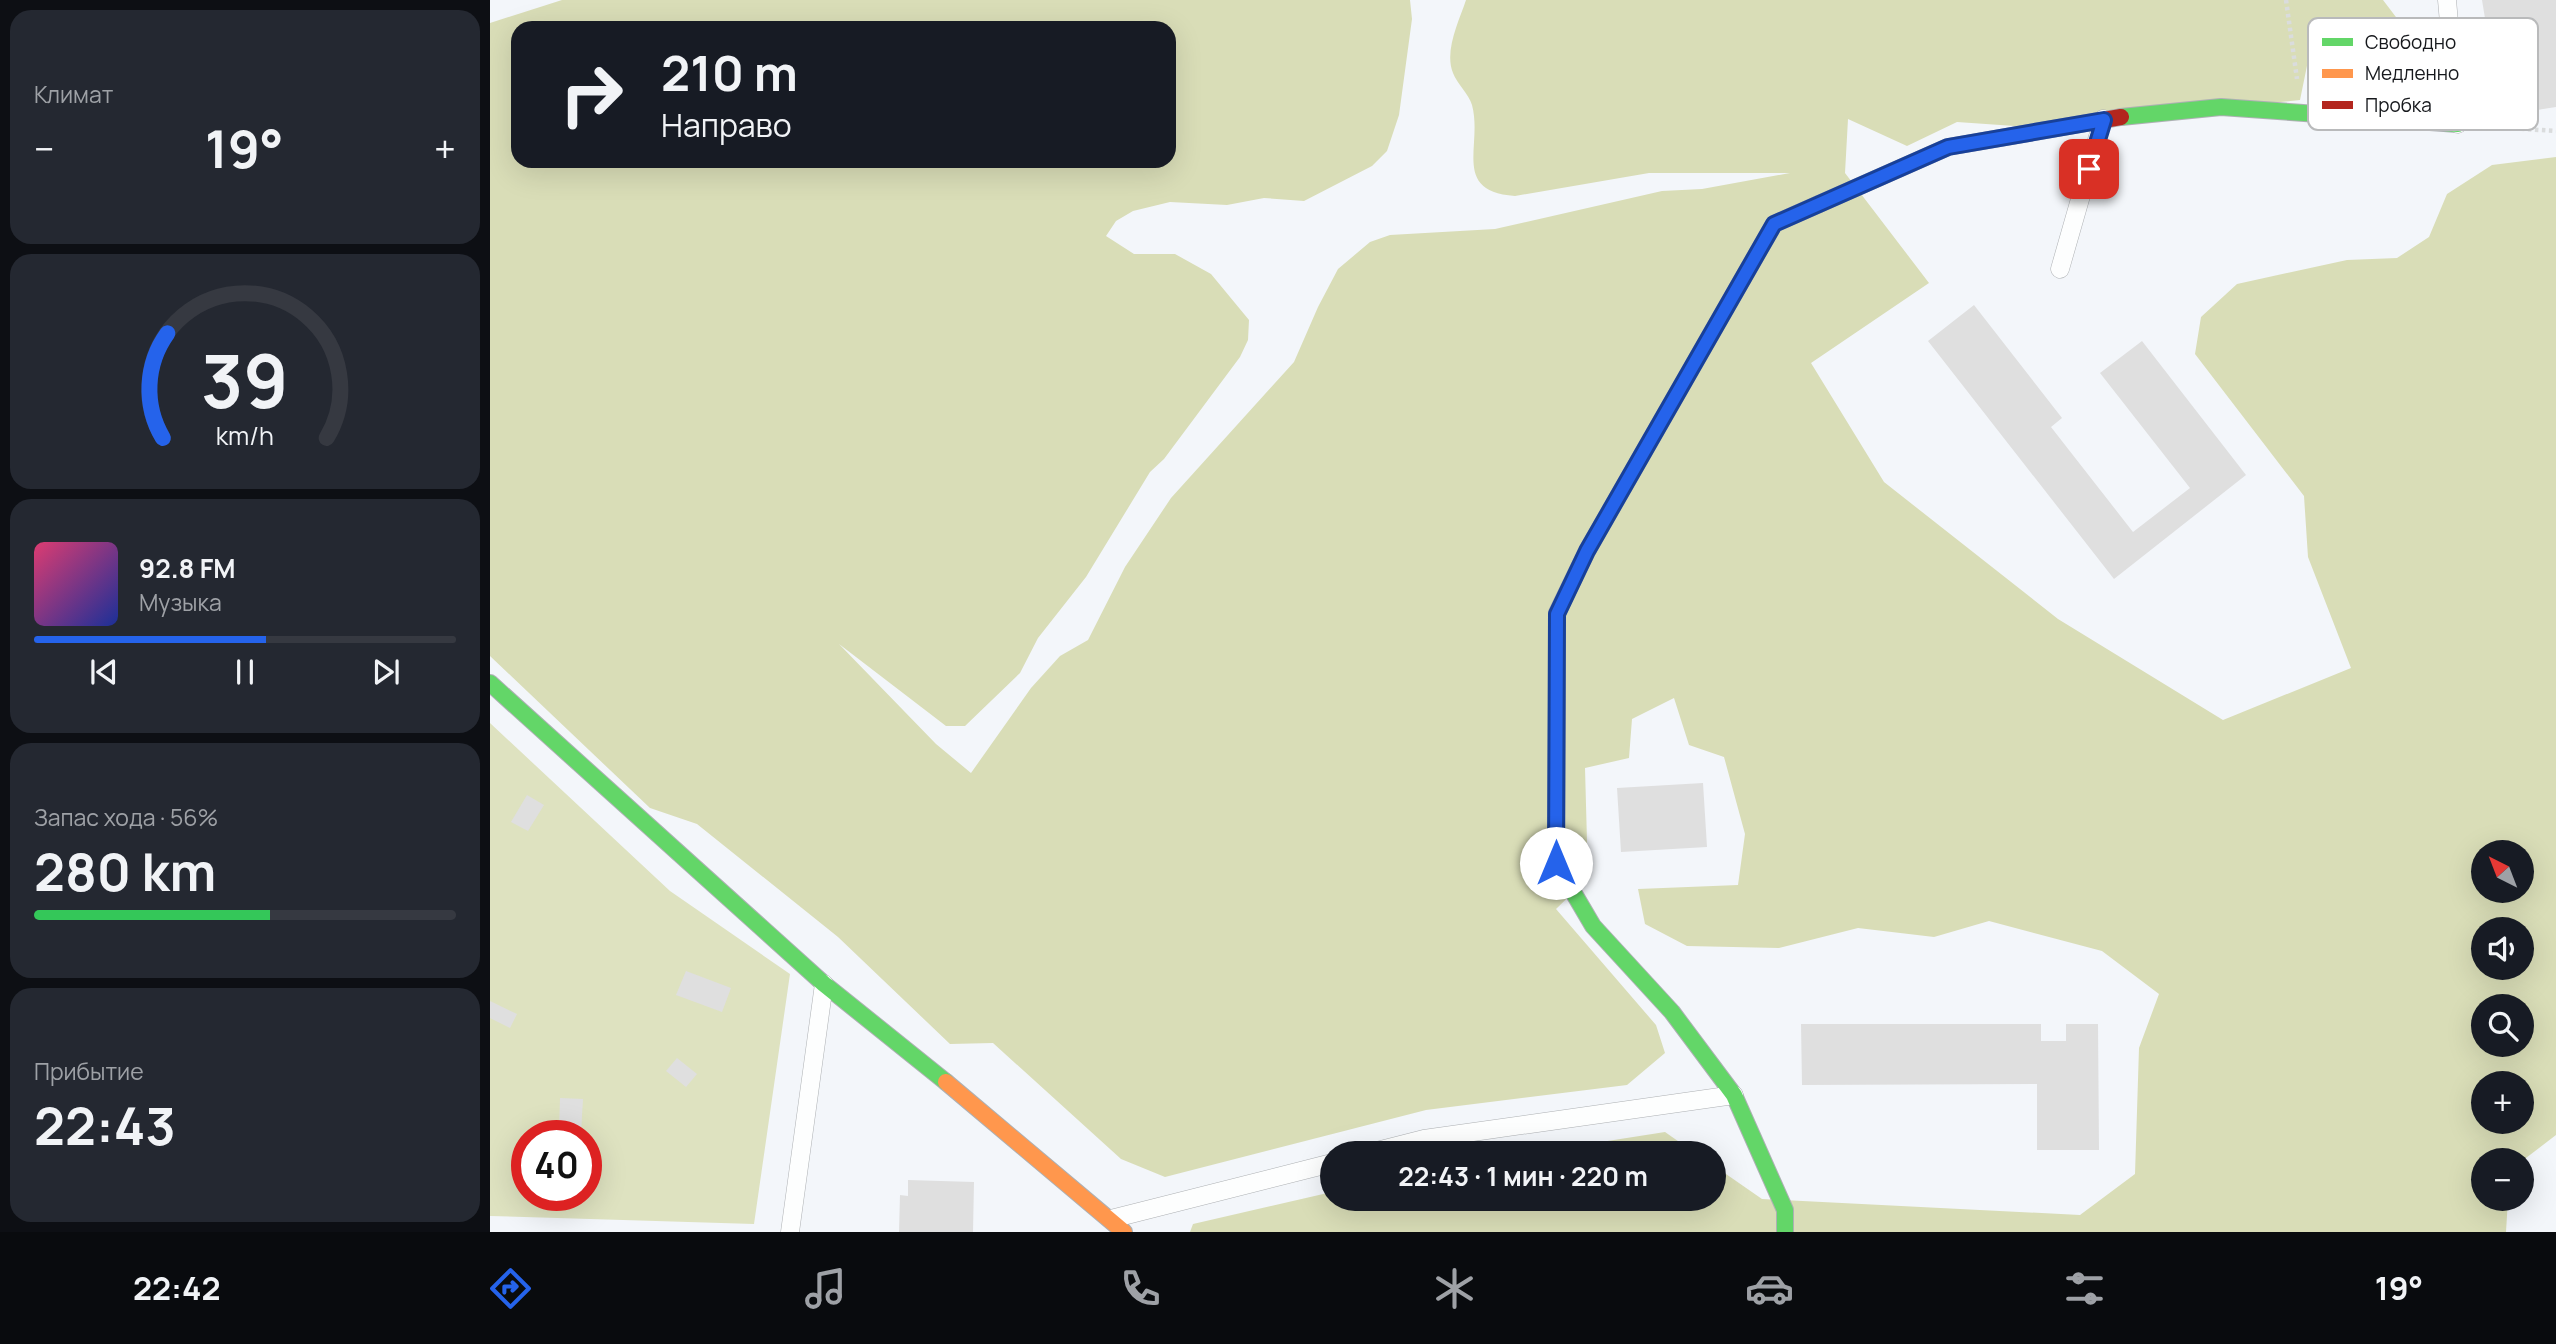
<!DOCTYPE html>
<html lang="ru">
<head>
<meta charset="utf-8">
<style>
  body { margin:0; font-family:Manrope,sans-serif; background:#242831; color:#f1f3f6; height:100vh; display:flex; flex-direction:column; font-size:26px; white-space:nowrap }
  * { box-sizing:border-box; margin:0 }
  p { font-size:23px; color:#9ea1a6 }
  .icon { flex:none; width:38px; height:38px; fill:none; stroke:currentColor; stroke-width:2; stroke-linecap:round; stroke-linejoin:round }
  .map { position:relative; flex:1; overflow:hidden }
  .sheet { display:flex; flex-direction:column; gap:10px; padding:10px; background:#0d0f14; width:490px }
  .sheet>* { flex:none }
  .top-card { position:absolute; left:21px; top:21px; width:665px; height:147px; border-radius:21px; box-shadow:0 7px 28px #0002; background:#171b24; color:#f1f3f6; overflow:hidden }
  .needle { width:46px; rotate:318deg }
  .buttons { position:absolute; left:1981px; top:840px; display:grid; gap:14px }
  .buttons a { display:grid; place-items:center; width:63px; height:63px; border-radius:50%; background:#171b24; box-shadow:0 7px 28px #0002; font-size:35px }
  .speed { position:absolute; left:21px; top:1120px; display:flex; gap:14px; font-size:35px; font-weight:700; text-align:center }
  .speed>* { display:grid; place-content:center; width:91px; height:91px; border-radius:50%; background:#171b24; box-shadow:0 7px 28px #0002; line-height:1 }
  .speed .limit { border:10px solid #d22; background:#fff; color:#111 }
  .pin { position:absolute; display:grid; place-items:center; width:60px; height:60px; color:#fff; margin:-30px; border-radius:14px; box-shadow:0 4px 10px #0006 }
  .me { position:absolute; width:77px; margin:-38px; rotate:0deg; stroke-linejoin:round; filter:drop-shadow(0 0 5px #0008) }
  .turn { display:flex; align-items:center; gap:24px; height:147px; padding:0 35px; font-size:32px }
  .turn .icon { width:91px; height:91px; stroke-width:2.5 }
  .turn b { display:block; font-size:49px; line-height:60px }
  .big { font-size:52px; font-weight:700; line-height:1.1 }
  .sheet .widget { flex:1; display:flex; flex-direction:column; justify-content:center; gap:10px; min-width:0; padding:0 24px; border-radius:21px; background:#242831 }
  .sheet .dial { align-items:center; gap:0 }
  .dial svg { height:182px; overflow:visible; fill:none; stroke:#363941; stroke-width:7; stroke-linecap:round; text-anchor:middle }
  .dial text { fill:#f1f3f6; stroke:none }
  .song { display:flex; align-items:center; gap:21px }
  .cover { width:84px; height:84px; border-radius:10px; background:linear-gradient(135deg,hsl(340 70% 55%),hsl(230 70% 35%)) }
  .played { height:7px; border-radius:4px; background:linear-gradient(90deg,#2563eb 55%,#363941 55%) }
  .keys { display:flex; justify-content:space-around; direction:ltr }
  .heat { display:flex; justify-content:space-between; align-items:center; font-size:38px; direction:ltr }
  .charge { height:10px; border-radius:5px; background:linear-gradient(90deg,#34c759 56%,#363941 0) }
  .trip { position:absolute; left:830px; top:1141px; width:406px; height:70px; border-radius:35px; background:#171b24; box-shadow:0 7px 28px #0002; font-weight:700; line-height:70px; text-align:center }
  .tabs { display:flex; height:112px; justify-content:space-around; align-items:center; background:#090b0e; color:#9ea1a6 }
  .tabs .icon { width:49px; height:49px }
  .tabs .on { color:#2563eb }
  .tabs b { font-size:32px; color:#f1f3f6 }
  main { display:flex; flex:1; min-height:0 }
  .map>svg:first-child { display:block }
</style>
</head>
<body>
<main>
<section class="sheet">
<div class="widget"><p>Климат</p>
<div class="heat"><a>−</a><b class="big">19°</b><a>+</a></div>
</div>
<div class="widget dial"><svg viewBox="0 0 100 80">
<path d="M14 69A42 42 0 1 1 86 69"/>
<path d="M14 69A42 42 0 0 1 16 23" stroke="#2563eb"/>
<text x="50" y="56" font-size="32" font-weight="700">39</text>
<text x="50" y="72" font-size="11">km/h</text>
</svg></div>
<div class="widget">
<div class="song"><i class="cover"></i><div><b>92.8 FM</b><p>Музыка</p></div></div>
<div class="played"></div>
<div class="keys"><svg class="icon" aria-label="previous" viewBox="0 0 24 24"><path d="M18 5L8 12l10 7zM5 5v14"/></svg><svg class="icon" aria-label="pause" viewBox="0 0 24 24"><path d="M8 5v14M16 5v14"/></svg><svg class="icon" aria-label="next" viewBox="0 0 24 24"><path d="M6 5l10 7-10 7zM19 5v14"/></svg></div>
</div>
<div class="widget"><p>Запас хода · 56%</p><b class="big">280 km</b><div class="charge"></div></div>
<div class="widget"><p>Прибытие</p><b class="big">22:43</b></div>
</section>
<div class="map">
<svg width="2066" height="1232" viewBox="0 0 2066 1232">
  <rect width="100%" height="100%" fill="#f3f6fa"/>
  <path fill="#dee2c0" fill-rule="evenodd" d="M0,723L180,891L300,974L264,1224L0,1216ZM37,1136H96V1195H37Z"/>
  <g fill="#d9ddb7" fill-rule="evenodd">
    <path d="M72,0H920L922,19L909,115L897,151L882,166L814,201L774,198L737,205L680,202L643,211L626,221L616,236L644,254H685L721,274L759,320L758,340L750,357L674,459L660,472L596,577L548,638L530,673L475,726H456L349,644L446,744L481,773L541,688L570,656L598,640L635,567L681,498L804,362L828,307L848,269L880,242L900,235L1005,229L1172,191L1212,189L1300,173H1159L1025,196C961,191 993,146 982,105C979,94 967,84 963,73C954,51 969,21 976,0H1893L1912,25L1903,78L1851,75L1819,56L1810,100L1539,127L1467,122L1417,146L1358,119L1355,173L1439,283L1321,363L1394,482L1568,619L1733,720L1861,668L1818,557L1814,496L1705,354L1711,317L1747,284L1857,260L1907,258L1939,237L1957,194L2002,165L2066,157V1135L2032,1161L1993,1160V1199H2018L2016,1232H700L703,1224L842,1192V1199H1223V1165L1272,1199L1590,1215L1645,1174L1649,1048L1669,994L1612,951L1499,921L1444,937L1368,928L1289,948L1197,946L1155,924L1148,889L1248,885L1255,834L1234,757L1199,745L1184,698L1142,719L1139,758L1095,768L1098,878L1066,909L1166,1025L1175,1053L1137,1085L936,1110L675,1177L631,1159L503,1043L460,1044L348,937L207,824L160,808L0,656V23ZM28,28H679V161H28ZM1993,852H2032V891H1993ZM1993,929H2032V968H1993ZM1993,1006H2032V1045H1993ZM1993,1083H2032V1122H1993Z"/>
    <path d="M1175,1132L1205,1153H1041Z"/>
  </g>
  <g fill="#dfdfdf">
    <path d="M1992,0H2066V107L2011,116Z"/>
    <path d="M1484,305L1572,418L1561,427L1643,532L1700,488L1610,373L1652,341L1756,475L1624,579L1438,341Z"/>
    <path d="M1213,783L1217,847L1131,852L1127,788Z"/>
    <path d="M37,795L54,805L38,831L21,822Z"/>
    <path d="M196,971L241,988L232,1012L186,995Z"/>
    <path d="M0,1001L27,1014L20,1028L0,1018Z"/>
    <path d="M1311,1024H1551V1041H1576V1024H1608L1609,1150H1547V1084L1312,1085Z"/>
    <path d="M187,1058L207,1074L196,1087L176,1071Z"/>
    <path d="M70,1098L93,1099L91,1132L69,1131Z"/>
    <path d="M418,1180L484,1182L483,1232H409L410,1195L418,1196Z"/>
  </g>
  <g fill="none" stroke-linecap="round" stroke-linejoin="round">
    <g stroke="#adb0b3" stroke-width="19">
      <g id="lane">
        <path d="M1957,0L1968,124"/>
        <path d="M1570,269L1613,119"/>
        <path d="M879,1153L934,1139L1244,1095"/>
        <path d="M621,1219L842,1163"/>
        <path d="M300,1232L334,984"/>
      </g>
    </g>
    <g stroke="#adb0b3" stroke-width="18">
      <g id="fast">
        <path d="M1631,117L1731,107L1968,124"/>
        <path d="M0,683L334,984L456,1082"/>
        <path d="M1067,706L1066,863L1103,926L1182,1012L1244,1095L1295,1210V1232"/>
      </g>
    </g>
    <g stroke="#adb0b3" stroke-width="18">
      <g id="slow">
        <path d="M1067,706V613L1097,551L1284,224L1329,204"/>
        <path d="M456,1082L634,1232"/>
      </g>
    </g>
    <g stroke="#adb0b3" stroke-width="18">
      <path id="jam" d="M1329,204L1458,147L1631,117"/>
    </g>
    <g stroke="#dadcdd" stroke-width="4.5" stroke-dasharray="3.5 3.5" stroke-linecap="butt">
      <path d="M1796,0L1807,79"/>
      <path d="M2003,127L2066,131"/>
    </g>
    <use href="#lane" stroke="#fdfefe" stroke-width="18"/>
    <use href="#fast" stroke="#63d668" stroke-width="16"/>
    <use href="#slow" stroke="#ff974d" stroke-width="16"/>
    <use href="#jam" stroke="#b3261e" stroke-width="16"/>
  </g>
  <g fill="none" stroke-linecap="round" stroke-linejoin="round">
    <g stroke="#184099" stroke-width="18">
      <path id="route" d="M1066,863L1067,614L1097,551L1284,224L1458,147L1614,120L1599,169"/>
    </g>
    <use href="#route" stroke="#2563eb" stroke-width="12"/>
  </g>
  <rect x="1818" y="18" width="230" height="112" rx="10" fill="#fff" stroke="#b9babb" stroke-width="2"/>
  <rect x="1832" y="38" width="31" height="8" fill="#63d668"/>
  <rect x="1832" y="69" width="31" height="9" fill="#ff974d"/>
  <rect x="1832" y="101" width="31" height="8" fill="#b3261e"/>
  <g font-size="19" fill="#16181c">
    <text x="1875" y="49">Свободно</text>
    <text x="1875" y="80">Медленно</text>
    <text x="1875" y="112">Пробка</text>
  </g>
</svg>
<div class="buttons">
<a><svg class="needle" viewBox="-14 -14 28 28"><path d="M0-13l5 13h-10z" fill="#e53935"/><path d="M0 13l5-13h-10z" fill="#9ea1a6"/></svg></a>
<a><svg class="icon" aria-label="sound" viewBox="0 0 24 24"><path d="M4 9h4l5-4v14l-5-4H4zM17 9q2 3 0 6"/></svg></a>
<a><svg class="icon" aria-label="search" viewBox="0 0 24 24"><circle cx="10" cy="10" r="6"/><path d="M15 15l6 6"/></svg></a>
<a>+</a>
<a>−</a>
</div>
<div class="speed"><div class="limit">40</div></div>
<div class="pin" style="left:1599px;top:169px;background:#d93025"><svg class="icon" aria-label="arrive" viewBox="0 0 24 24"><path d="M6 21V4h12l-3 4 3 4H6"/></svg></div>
<svg class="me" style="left:1066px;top:863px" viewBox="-20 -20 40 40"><circle r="19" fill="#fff"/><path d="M0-13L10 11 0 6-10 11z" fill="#2563eb"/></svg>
<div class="trip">22:43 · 1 мин · 220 m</div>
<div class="top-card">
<div class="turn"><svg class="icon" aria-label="right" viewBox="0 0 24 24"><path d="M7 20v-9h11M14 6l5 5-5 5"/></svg><div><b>210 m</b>Направо</div></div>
</div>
</div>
</main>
<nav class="tabs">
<b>22:42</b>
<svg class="icon on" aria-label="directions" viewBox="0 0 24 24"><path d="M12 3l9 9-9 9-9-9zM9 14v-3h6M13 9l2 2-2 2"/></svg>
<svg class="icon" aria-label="music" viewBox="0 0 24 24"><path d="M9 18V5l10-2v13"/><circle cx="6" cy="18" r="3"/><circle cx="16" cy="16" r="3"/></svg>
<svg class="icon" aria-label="phone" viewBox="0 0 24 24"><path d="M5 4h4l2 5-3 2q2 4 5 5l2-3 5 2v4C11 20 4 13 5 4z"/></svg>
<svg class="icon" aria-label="climate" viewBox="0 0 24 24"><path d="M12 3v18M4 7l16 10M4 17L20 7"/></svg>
<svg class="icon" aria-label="car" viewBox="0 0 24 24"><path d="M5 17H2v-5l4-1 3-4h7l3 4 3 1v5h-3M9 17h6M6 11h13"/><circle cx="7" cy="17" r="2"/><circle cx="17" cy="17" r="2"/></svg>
<svg class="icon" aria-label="filters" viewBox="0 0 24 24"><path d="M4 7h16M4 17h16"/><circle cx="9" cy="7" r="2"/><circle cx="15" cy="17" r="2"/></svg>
<b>19°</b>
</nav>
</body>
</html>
